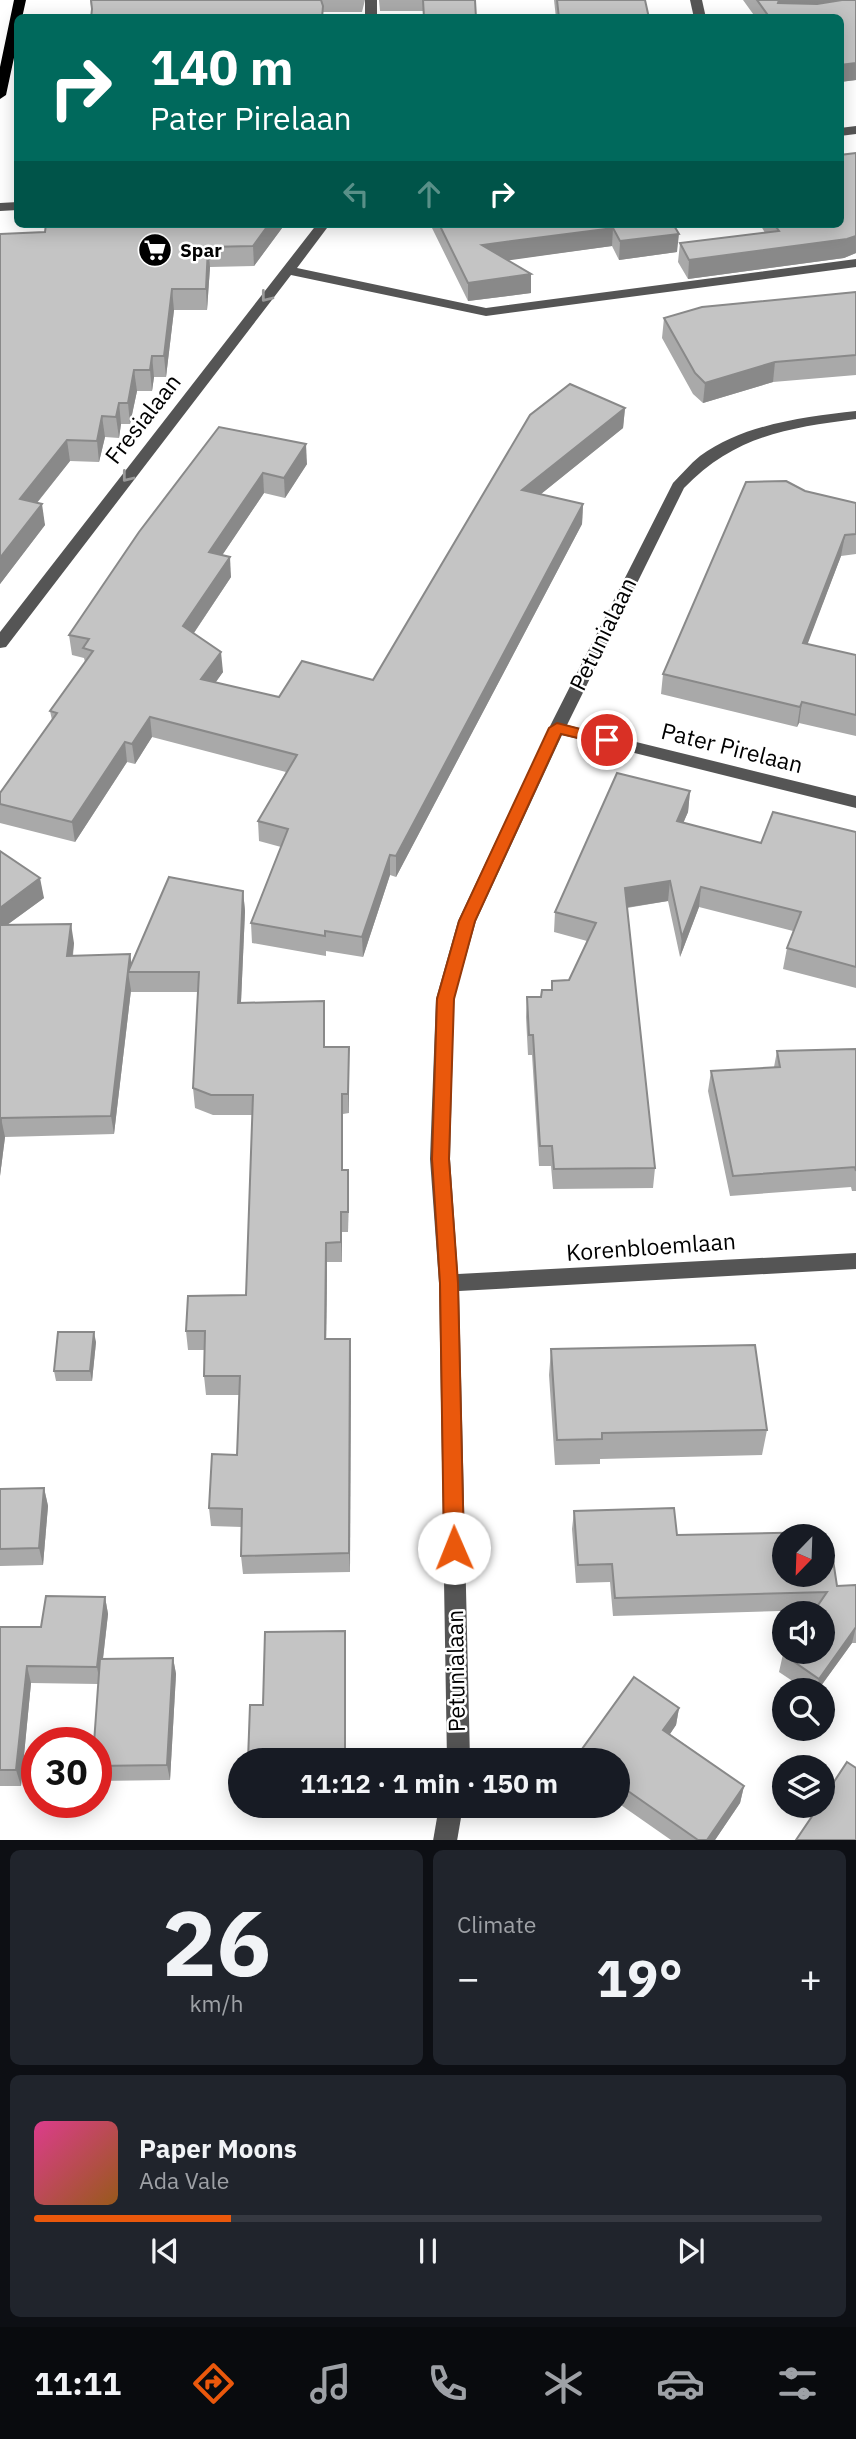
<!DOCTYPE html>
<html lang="en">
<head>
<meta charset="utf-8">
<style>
  body { margin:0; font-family:"IBM Plex Sans",sans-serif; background:#20242c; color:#f1f3f6; height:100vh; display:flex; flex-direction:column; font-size:26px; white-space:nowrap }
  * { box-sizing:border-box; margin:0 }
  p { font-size:23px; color:#9ea1a6 }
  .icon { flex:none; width:38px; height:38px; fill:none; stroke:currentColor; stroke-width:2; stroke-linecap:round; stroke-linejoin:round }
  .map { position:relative; height:1840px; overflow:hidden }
  .panel { display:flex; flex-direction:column; gap:10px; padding:10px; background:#0d0f14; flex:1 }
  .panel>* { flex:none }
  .guide { position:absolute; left:14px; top:14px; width:830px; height:214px; border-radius:10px; box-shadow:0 4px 18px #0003; background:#00695c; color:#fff; overflow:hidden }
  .needle { width:46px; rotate:203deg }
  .tools { position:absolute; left:772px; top:1524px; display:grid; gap:14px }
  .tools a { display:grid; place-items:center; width:63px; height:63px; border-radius:50%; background:#171b24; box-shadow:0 4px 18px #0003; font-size:35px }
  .speed { position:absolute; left:21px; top:1727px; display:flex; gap:14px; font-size:35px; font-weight:700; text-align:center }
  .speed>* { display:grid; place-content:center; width:91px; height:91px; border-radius:50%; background:#171b24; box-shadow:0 4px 18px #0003; line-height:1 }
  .speed .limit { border:10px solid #d22; background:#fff; color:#111 }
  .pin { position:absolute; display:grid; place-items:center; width:60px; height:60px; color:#fff; margin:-30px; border:4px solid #fff; border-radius:50%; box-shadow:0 2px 7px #0007 }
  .me { position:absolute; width:77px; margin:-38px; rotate:359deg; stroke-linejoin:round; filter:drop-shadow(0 0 5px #0008) }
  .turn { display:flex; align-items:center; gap:24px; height:147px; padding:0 21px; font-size:32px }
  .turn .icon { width:91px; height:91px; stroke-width:2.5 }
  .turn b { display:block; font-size:49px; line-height:60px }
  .lanes { display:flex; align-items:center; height:66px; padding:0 21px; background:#0003; justify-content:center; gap:35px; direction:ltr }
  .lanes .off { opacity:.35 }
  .big { font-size:52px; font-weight:700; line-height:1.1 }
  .panel .card { flex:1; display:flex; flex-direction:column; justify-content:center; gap:10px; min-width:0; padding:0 24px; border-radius:10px; background:#20242c }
  .panel .dial { align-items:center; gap:0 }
  .dial b { font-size:91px; line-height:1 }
  .song { display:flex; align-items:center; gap:21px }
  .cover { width:84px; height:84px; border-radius:10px; background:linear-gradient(135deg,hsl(330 70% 55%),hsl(30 70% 35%)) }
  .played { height:7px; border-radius:4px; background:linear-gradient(90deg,#ea580c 25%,#363941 25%) }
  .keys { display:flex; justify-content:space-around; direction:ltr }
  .heat { display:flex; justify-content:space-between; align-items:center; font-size:38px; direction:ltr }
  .panel .tiles { flex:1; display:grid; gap:10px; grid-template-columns:1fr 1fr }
  .card:last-child { grid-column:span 2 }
  .trip { position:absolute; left:228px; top:1748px; width:402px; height:70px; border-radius:35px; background:#171b24; box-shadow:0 4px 18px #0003; font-weight:700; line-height:70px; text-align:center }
  .tabs { display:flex; height:112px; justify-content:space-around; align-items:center; background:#090b0e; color:#9ea1a6 }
  .tabs .icon { width:49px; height:49px }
  .tabs .active { color:#ea580c }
  .tabs b { font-size:32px; color:#f1f3f6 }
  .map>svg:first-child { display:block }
</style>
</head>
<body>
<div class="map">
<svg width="856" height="1841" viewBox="0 0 856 1841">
  <rect width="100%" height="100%" fill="#fff"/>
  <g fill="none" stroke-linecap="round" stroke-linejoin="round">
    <g fill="#555" fill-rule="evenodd">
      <rect x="365" y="0" width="12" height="18"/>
      <path d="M690,0H702L706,18H694Z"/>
      <path d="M856,126V134L840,136V128Z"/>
      <path d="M18,202V210L0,211V203Z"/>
      <path d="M317,224H330L297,268L486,308L856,259V267L486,316L291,275L6,647L0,648V632Z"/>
      <path d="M856,411V419C787,428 734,436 684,488L567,725L856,796V808L562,735L476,921L454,999L450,1159L458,1274L856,1253V1269L459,1291L470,1760H447L439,1283L430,1159L436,999L458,921L549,728L673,483C682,474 690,464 700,456C744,424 804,417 856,411Z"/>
      <path d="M439,1806H463L457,1841H433Z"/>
    </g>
    <path fill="#000" fill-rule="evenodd" d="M14,0H26L22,18H18V39L6,95L0,99V67Z"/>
  </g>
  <g fill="#a9a9a9">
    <path d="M90,0H365L362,12H92Z"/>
    <path d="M379,0H475L476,18H423V11H380Z"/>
    <path d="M554,0H645L649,18H556Z"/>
    <path d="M743,0H856V80L840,82V18H756Z"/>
    <path d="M856,153V253L844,258L688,279L678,262L680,243L765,233L760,224H840Z"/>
    <path d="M285,224L254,266L210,267L207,310H174L166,377H154L152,391H137L130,424H121L119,438L105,437L99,462L70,461L37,503L45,525L0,584V234Z"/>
    <path d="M432,224H673L677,252L619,260L612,246L507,260L531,293L468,301L432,228Z"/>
    <path d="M856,292V375L773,382L703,403L693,394L662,338L664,318Z"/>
    <path d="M625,408L623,428L541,494L583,504L582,524L396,877L390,875L363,957L326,951V956L252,943L251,923L281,847L259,841L258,821L286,772L152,737L135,764L127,762L75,842L0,823V793L52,720L50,711L85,662L84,658L72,655L69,635L219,427L307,464L285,498L264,493L222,555L231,577L194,633L223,672L215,683L279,697L373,680L530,415Z"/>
    <path d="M805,491L856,503V554L841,556L807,644L856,655V736L799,723L797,727L661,694L663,674Z"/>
    <path d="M690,791L688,812L683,823L761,843L856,832V988L783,969L787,948L793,931L699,907L680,957L668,901L627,908L655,1168L653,1188L553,1189L551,1166H539L532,1055H528L526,1017L527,997H541L551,990L552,981L569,980L587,941L554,932L555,912Z"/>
    <path d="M0,851L44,898L7,925L74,943L73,956L130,954L131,964L243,891L245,911L241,1003L324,1001L325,1047L349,1067V1113L343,1114V1170H348V1232H342V1262H327L326,1339H350V1572L243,1574L241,1556L242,1527L211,1526L209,1508L237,1455L239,1395H206L204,1376L205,1350H188L186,1331L246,1295L253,1115H213L195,1108L193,1088L198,992H131V990L114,1134L5,1137L0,1176Z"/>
    <path d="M856,1049V1191H852L851,1187L730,1196L708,1091L711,1071L774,1067L777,1051Z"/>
    <path d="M96,1342L92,1381H56L54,1371Z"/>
    <path d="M551,1349L767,1430L762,1455L600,1459V1464L555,1465L549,1375Z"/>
    <path d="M44,1488L48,1506L43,1565L0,1566V1489Z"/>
    <path d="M574,1511L677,1535L823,1554L837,1586L856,1585V1643H852L818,1690H806L779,1672L783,1654L814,1610L613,1616L610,1582L576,1583L572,1529Z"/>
    <path d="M105,1597L108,1614L103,1659L173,1658L176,1674L170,1780L96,1781V1743L98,1684L31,1683L21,1786H0V1627H41Z"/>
    <path d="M346,1649V1760H248Z"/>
    <path d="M679,1708L676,1725L670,1734L744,1786L740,1803L715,1840H671L618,1803V1760H576L577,1756Z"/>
  </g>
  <g fill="#898989">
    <path d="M779,0H856L778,15Z"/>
    <path d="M856,63V80L840,82V65Z"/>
    <path d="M269,224H285L254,266L253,246Z"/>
    <path d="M613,228L612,246L482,264V245Z"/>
    <path d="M679,234L677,252L619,260L620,241Z"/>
    <path d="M856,236V253L844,258L688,279L689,260Z"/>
    <path d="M208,247L210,267L207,310L206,289Z"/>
    <path d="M531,274V293L468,301V283Z"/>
    <path d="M172,289L174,310L166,377L164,356Z"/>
    <path d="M152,356L154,377L152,391L150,370Z"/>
    <path d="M775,362L773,382L703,403L705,383Z"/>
    <path d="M134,370L137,391L130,424L128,403Z"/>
    <path d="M119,403L121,424L119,438L116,417Z"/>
    <path d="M625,408L623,428L521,510L522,490Z"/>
    <path d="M102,416L105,437L99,462L97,441Z"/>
    <path d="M67,440L70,461L23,520L20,499Z"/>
    <path d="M306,444L307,464L285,498L284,478Z"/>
    <path d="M263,473L264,493L211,572L209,552Z"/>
    <path d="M42,504L45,525L0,584V558Z"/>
    <path d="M583,504L582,524L396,877V856Z"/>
    <path d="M845,535L841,556L800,664L803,643Z"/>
    <path d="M230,557L231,577L185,646L183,626Z"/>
    <path d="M221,652L223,672L203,700L201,679Z"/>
    <path d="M802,702L799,723L797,727L800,707Z"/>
    <path d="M150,717L152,737L135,764L132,744Z"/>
    <path d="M125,742L127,762L75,842L72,822Z"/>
    <path d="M690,791L688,812L675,842L677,821Z"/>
    <path d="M390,855V875L363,957L362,937Z"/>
    <path d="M40,878L44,898L0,930V908Z"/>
    <path d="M670,881L668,901L623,908L625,888Z"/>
    <path d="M701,887L699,907L680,957L682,937Z"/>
    <path d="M243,891L245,911L240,1023L238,1003Z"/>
    <path d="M71,924L74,943L70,975L67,956Z"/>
    <path d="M130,954L133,972H128L131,990L114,1134L111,1116Z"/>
    <path d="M324,1001L325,1021V1067L324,1047Z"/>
    <path d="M349,1047V1113L348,1094Z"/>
    <path d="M342,1094L343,1114V1190L342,1170Z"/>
    <path d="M1,1118L5,1137L0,1176V1127Z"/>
    <path d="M348,1170L349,1190L348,1232Z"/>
    <path d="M341,1212L342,1232V1262L341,1242Z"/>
    <path d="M326,1243L327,1262L326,1358L325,1339Z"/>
    <path d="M94,1332L96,1342L92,1381L90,1371Z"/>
    <path d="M350,1339L351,1358L350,1572L349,1553Z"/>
    <path d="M44,1488L48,1506L43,1565L39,1548Z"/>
    <path d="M105,1597L108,1614L100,1684L97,1667Z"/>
    <path d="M856,1627L852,1643L818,1690H816L819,1679Z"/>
    <path d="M345,1631L346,1649V1760L345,1758Z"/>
    <path d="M173,1658L176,1674L170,1780L167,1765Z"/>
    <path d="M27,1666L31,1683L21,1786L16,1770Z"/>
    <path d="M679,1708L676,1725L661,1747L663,1730Z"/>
    <path d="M744,1786L740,1803L715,1840H707Z"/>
  </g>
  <g fill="#c4c4c4" stroke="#898989" stroke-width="2">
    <path d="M91,0H321L323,6L322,18H91L92,9Z"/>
    <path d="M423,0H475L476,18H424Z"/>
    <path d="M557,0H645L649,18H559Z"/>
    <path d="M757,0H779L778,3L817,4L842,0H856V63L840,65V18H770Z"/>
    <path d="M856,153V236L847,239L689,260L680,243L779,231L774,224H840V155Z"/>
    <path d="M46,224H269L253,246L208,247L206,289H172L164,356H152L150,370H134L128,403H119L116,417L102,416L97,441L67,440L20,499L42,504L0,558V234L45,232Z"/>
    <path d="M439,224H673L679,234L620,241L613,228L482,245L531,274L468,283Z"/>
    <path d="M856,292V355L775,362L705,383L695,373L664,318L702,307Z"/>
    <path d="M570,384L625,408L522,490L583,504L396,856L390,855L362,937L325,931V936L251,923L288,829L258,821L297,755L150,717L132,744L125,742L72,822L0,804V793L57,713L50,711L93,651L83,648L89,639L69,635L139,532L219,427L306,444L284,478L263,473L209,552L230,557L183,626L221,652L201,679L279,697L302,661L373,680L530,415Z"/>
    <path d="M786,481L805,491L856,503V534L845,535L803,643L856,655V715L802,702L800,707L663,674L746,482Z"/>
    <path d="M617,773L690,791L677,821L761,843L773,812L856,832V967L787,948L801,912L701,887L682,937L670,881L625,888L655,1168L554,1169L552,1146H540L533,1035H529L527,997H541L542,990H552V981L569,980L596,923L555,912Z"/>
    <path d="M0,851L40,878L0,908Z"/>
    <path d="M169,877L243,891L238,1003L324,1001V1047H349L348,1094H342V1170H348V1212H341V1242L326,1243L325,1339H350L349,1553L241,1556L242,1509L209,1508L212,1454L237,1455L240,1376H204L205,1331H186L188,1296L246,1295L253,1095H211L193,1088L199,972H128Z"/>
    <path d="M71,924L67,956L130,954L111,1116L1,1118L0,1127V925Z"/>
    <path d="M856,1049V1171L855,1167L733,1176L711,1071L780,1067L777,1051Z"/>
    <path d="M58,1332H94L90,1371H54Z"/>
    <path d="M755,1345L767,1430L602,1433V1439L557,1440L551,1349Z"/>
    <path d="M44,1488L39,1548L0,1549V1489Z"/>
    <path d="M674,1508L677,1535L821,1532V1536H784V1575H822V1546L823,1554L832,1553L837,1586L856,1585V1627L819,1679L783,1654L785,1652H822V1614H812L827,1592L615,1598L612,1564L578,1565L574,1511Z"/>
    <path d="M46,1596L105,1597L97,1667L27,1666L16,1770H0V1627H41Z"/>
    <path d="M345,1631V1758L248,1760L250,1705H263L265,1632Z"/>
    <path d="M173,1658L167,1765L96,1766V1743H94L100,1659Z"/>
    <path d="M634,1677L679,1708L663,1730L744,1786L707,1840H698L618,1784V1760H584L577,1756Z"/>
    <path d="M847,1762L856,1768V1840H796L819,1806H822V1800Z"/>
  </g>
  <defs><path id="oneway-chevron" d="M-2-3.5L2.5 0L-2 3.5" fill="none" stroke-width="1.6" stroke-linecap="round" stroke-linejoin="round" transform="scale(1.75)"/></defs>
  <g stroke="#999">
    <use href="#oneway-chevron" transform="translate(266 297) rotate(128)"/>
    <use href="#oneway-chevron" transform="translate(127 477) rotate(128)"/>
  </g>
  <path fill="#ea580c" stroke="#983908" stroke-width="2" d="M557,723L612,737L614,740L607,745L561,734L475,921L454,999L449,1159L458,1283L464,1548L461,1555L454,1557L447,1555L444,1548L440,1283L432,1159L437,999L459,921L549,728Z"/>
  <defs>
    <g id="supermarket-disc" transform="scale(1.75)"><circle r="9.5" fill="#000" stroke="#fff"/><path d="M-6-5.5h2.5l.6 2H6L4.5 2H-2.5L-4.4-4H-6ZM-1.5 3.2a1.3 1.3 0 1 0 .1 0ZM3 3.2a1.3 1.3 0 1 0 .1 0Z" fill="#fff"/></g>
  </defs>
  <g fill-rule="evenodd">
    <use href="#supermarket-disc" x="155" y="250"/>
  </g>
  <g text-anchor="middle" stroke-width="5" stroke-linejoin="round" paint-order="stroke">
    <g font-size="19" font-weight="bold" fill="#000" stroke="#fff" text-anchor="start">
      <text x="180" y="257">Spar</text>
    </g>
    <g font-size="23" fill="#000" stroke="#fff">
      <text transform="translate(143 419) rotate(-52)" y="8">Fresialaan</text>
      <text transform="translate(603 634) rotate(-64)" y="8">Petunialaan</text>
      <text transform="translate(732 748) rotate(14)" y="8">Pater Pirelaan</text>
      <text transform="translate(651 1247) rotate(-4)" y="8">Korenbloemlaan</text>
      <text transform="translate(456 1671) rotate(-91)" y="8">Petunialaan</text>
    </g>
  </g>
</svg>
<div class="tools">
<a><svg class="needle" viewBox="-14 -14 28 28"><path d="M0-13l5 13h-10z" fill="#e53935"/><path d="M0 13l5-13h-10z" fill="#9ea1a6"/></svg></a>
<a><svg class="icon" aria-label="sound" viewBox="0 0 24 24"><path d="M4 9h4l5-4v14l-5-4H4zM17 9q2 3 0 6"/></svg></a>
<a><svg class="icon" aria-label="search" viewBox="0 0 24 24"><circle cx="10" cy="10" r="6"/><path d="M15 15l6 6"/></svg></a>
<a><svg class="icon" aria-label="layers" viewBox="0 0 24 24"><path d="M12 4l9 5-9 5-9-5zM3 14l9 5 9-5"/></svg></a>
</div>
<div class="speed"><div class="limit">30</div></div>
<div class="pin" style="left:607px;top:740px;background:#d93025"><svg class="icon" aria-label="arrive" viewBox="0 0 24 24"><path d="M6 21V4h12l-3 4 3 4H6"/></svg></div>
<svg class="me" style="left:454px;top:1548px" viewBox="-20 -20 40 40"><circle r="19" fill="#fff"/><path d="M0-13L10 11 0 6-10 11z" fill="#ea580c"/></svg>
<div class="trip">11:12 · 1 min · 150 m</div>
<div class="guide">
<div class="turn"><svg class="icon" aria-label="right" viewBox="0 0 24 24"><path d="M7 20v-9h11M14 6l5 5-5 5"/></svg><div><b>140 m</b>Pater Pirelaan</div></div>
<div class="lanes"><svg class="icon off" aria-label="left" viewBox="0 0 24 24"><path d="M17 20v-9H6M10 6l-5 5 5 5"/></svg><svg class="icon off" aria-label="ahead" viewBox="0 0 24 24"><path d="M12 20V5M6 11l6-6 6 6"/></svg><svg class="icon" aria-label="right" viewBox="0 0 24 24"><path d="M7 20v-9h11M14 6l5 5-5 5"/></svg></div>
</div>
</div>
<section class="panel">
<div class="tiles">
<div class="card dial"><b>26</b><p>km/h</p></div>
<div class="card"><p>Climate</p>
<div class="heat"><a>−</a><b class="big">19°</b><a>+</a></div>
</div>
<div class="card">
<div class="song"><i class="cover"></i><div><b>Paper Moons</b><p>Ada Vale</p></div></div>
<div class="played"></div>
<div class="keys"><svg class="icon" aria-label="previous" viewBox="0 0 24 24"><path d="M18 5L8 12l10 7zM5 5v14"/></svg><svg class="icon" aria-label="pause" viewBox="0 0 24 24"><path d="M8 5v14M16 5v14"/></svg><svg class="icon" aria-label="next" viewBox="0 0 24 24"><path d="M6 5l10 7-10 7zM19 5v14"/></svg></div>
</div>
</div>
</section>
<nav class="tabs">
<b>11:11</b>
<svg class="icon active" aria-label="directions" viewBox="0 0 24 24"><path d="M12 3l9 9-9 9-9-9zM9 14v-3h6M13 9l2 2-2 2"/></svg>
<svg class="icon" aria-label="music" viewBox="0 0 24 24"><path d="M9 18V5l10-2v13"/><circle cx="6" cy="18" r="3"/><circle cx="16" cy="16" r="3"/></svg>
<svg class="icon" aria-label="phone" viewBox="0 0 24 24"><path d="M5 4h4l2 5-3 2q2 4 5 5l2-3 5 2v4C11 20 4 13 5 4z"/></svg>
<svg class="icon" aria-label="climate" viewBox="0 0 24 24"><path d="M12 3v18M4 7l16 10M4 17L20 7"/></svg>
<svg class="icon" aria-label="car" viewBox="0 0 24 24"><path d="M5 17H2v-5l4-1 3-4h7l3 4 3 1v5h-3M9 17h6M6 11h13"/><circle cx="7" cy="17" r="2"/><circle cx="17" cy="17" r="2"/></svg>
<svg class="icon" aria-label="filters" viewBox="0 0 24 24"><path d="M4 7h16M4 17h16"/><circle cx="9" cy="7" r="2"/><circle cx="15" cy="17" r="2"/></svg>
</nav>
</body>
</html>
